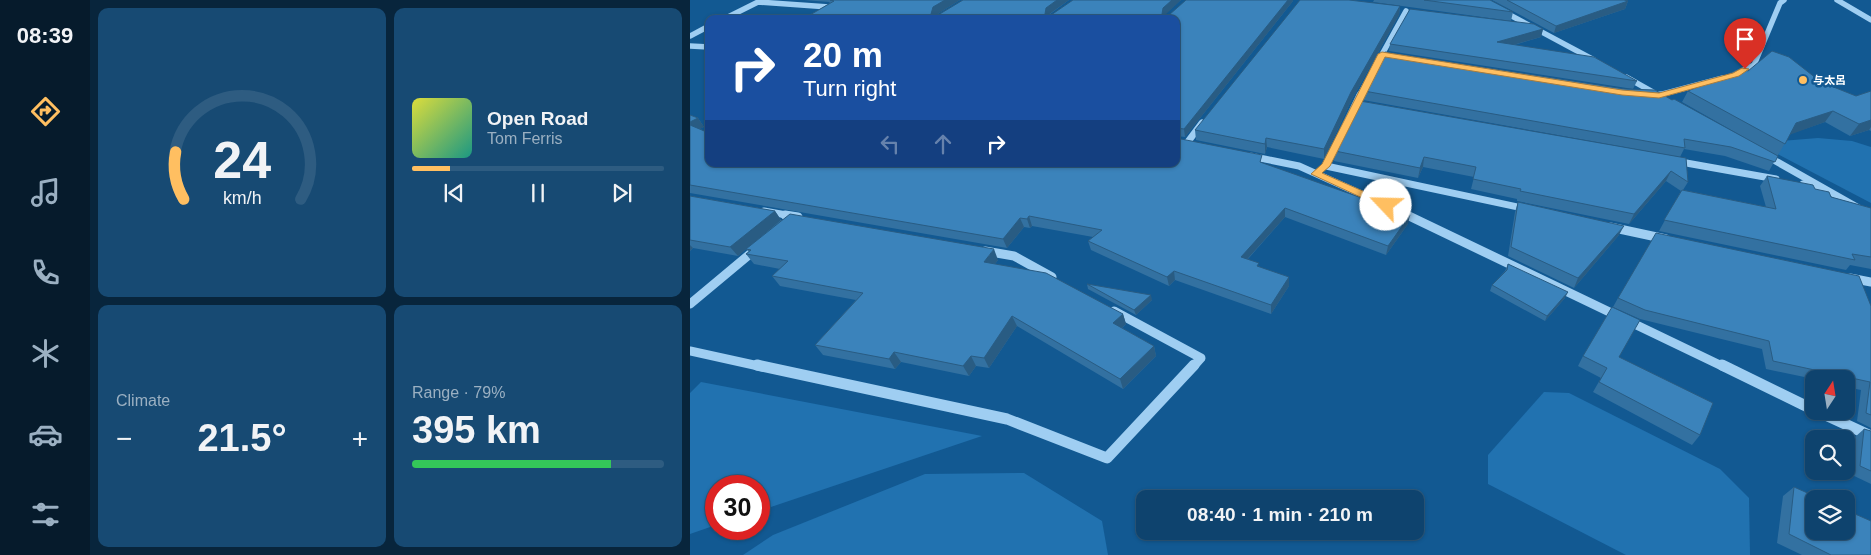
<!DOCTYPE html>
<html lang="en">
<head>
<meta charset="utf-8">
<style>
  body { margin:0; font-family:Helvetica,"Noto Sans JP",sans-serif; background:#174a73; color:#f1f3f6; height:100vh; display:flex; flex-direction:column; font-size:19px; white-space:nowrap }
  * { box-sizing:border-box; margin:0 }
  p { font-size:16px; color:#9bb0c2 }
  .icon { flex:none; width:28px; height:28px; fill:none; stroke:currentColor; stroke-width:2; stroke-linecap:round; stroke-linejoin:round }
  .map { position:relative; flex:1; overflow:hidden }
  .details { display:flex; flex-direction:column; gap:8px; padding:8px; background:#08253c; width:600px }
  .details>* { flex:none }
  .hud { position:absolute; left:15px; top:15px; width:475px; height:152px; border-radius:10px; box-shadow:0 1px 4px #0004,0 0 0 1px #2e5c81; background:#1a4fa0; color:#fff; overflow:hidden }
  .needle { width:32px; rotate:12deg }
  .tools { position:absolute; left:1115px; top:370px; display:grid; gap:10px }
  .tools a { display:grid; place-items:center; width:50px; height:50px; border-radius:10px; background:#0e436e; box-shadow:0 1px 4px #0004,0 0 0 1px #2e5c81; font-size:25px }
  .speed { position:absolute; left:15px; top:475px; display:flex; gap:10px; font-size:25px; font-weight:700; text-align:center }
  .speed>* { display:grid; place-content:center; width:65px; height:65px; border-radius:50%; background:#0e436e; box-shadow:0 1px 4px #0004,0 0 0 1px #2e5c81; line-height:1 }
  .speed .limit { border:8px solid #d22; background:#fff; color:#111 }
  .pin { position:absolute; display:grid; place-items:center; width:42px; height:42px; color:#fff; margin:-51px -21px; border-radius:50% 50% 50% 0; rotate:-45deg; box-shadow:0 0 5px #0007 }
  .pin .icon { rotate:45deg }
  .me { position:absolute; width:55px; margin:-28px; rotate:294deg; stroke-linejoin:round; filter:drop-shadow(0 0 4px #0008) }
  .turn { display:flex; align-items:center; gap:18px; height:105px; padding:0 15px; font-size:22px }
  .turn .icon { width:65px; height:65px; stroke-width:2.5 }
  .turn b { display:block; font-size:35px; line-height:42px }
  .lanes { display:flex; align-items:center; height:48px; padding:0 15px; background:#0003; justify-content:center; gap:25px; direction:ltr }
  .lanes .off { opacity:.35 }
  .big { font-size:38px; font-weight:700; line-height:1.1 }
  .details .widget { flex:1; display:flex; flex-direction:column; justify-content:center; gap:8px; min-width:0; padding:0 18px; border-radius:10px; background:#174a73 }
  .details .dial { align-items:center; gap:0 }
  .dial svg { height:130px; overflow:visible; fill:none; stroke:#2e5c81; stroke-width:7; stroke-linecap:round; text-anchor:middle }
  .dial text { fill:#f1f3f6; stroke:none }
  .song { display:flex; align-items:center; gap:15px }
  .cover { width:60px; height:60px; border-radius:8px; background:linear-gradient(135deg,hsl(60 70% 55%),hsl(170 70% 35%)) }
  .played { height:5px; border-radius:2px; background:linear-gradient(90deg,#ffbf61 15%,#2e5c81 15%) }
  .keys { display:flex; justify-content:space-around; direction:ltr }
  .heat { display:flex; justify-content:space-between; align-items:center; font-size:28px; direction:ltr }
  .charge { height:8px; border-radius:4px; background:linear-gradient(90deg,#34c759 79%,#2e5c81 0) }
  .details .tiles { flex:1; display:grid; gap:8px; grid-template-columns:repeat(2,1fr) }
  .trip { position:absolute; left:446px; top:490px; width:288px; height:50px; border-radius:10px; background:#0e436e; box-shadow:0 1px 4px #0004,0 0 0 1px #2e5c81; font-weight:700; line-height:50px; text-align:center }
  main { display:flex; flex:1; min-height:0 }
  .tab-bar { display:flex; flex-direction:column; width:90px; justify-content:space-around; align-items:center; background:#061b2c; color:#9bb0c2 }
  .tab-bar .icon { width:35px; height:35px }
  .tab-bar .on { color:#ffbf61 }
  .tab-bar b { font-size:22px; color:#f1f3f6 }
  .map>svg:first-child { display:block }
</style>
</head>
<body>
<main>
<nav class="tab-bar">
<b>08:39</b>
<svg class="icon on" aria-label="directions" viewBox="0 0 24 24"><path d="M12 3l9 9-9 9-9-9zM9 14v-3h6M13 9l2 2-2 2"/></svg>
<svg class="icon" aria-label="music" viewBox="0 0 24 24"><path d="M9 18V5l10-2v13"/><circle cx="6" cy="18" r="3"/><circle cx="16" cy="16" r="3"/></svg>
<svg class="icon" aria-label="phone" viewBox="0 0 24 24"><path d="M5 4h4l2 5-3 2q2 4 5 5l2-3 5 2v4C11 20 4 13 5 4z"/></svg>
<svg class="icon" aria-label="climate" viewBox="0 0 24 24"><path d="M12 3v18M4 7l16 10M4 17L20 7"/></svg>
<svg class="icon" aria-label="car" viewBox="0 0 24 24"><path d="M5 17H2v-5l4-1 3-4h7l3 4 3 1v5h-3M9 17h6M6 11h13"/><circle cx="7" cy="17" r="2"/><circle cx="17" cy="17" r="2"/></svg>
<svg class="icon" aria-label="filters" viewBox="0 0 24 24"><path d="M4 7h16M4 17h16"/><circle cx="9" cy="7" r="2"/><circle cx="15" cy="17" r="2"/></svg>
</nav>
<section class="details">
<div class="tiles">
<div class="widget dial"><svg viewBox="0 0 100 80">
<path d="M14 69A42 42 0 1 1 86 69"/>
<path d="M14 69A42 42 0 0 1 9 40" stroke="#ffbf61"/>
<text x="50" y="56" font-size="32" font-weight="700">24</text>
<text x="50" y="72" font-size="11">km/h</text>
</svg></div>
<div class="widget">
<div class="song"><i class="cover"></i><div><b>Open Road</b><p>Tom Ferris</p></div></div>
<div class="played"></div>
<div class="keys"><svg class="icon" aria-label="previous" viewBox="0 0 24 24"><path d="M18 5L8 12l10 7zM5 5v14"/></svg><svg class="icon" aria-label="pause" viewBox="0 0 24 24"><path d="M8 5v14M16 5v14"/></svg><svg class="icon" aria-label="next" viewBox="0 0 24 24"><path d="M6 5l10 7-10 7zM19 5v14"/></svg></div>
</div>
<div class="widget"><p>Climate</p>
<div class="heat"><a>−</a><b class="big">21.5°</b><a>+</a></div>
</div>
<div class="widget"><p>Range · 79%</p><b class="big">395 km</b><div class="charge"></div></div>
</div>
</section>
<div class="map">
<svg width="1181" height="555" viewBox="0 0 1181 555">
  <rect width="100%" height="100%" fill="#125992"/>
  <g fill="#2172b0">
    <path d="M1128,138L1162,141L1181,147V203L1078,149L1091,141Z"/>
    <path d="M11,382L292,436L69,511V486H26V525L0,534V393Z"/>
    <path d="M854,392L879,393L1030,469L1059,498L1060,555H936L798,484V455Z"/>
    <path d="M334,473L412,521L418,555H53L83,535L235,474Z"/>
  </g>
  <g fill="none" stroke-linecap="round" stroke-linejoin="round">
    <g stroke="#9fcef2" stroke-width="5.5">
      <path d="M792,0L904,60"/>
      <path d="M1147,0L1181,20"/>
      <path d="M34,19L68,2L139,7L120,19"/>
      <path d="M0,36L19,26"/>
      <path d="M0,46L19,47"/>
      <path d="M1045,74L1064,65L1090,3L1094,0"/>
      <path d="M936,77L968,95"/>
      <path d="M961,95H969L1033,78"/>
      <path d="M669,96L716,11"/>
    </g>
    <g stroke="#9fcef2" stroke-width="7">
      <path d="M670,95L636,166L837,209"/>
      <path d="M961,95H970"/>
      <path d="M497,143L512,123"/>
      <path d="M1075,155L1181,215"/>
      <path d="M560,156L609,166L720,216"/>
      <path d="M985,161L1086,179"/>
      <path d="M1113,184L1132,188"/>
      <path d="M74,211L102,216"/>
    </g>
    <g stroke="#9fcef2" stroke-width="9">
      <path d="M95,215L108,217"/>
      <path d="M717,215L1034,367"/>
      <path d="M920,227L976,239"/>
      <path d="M295,251L324,256L362,277"/>
      <path d="M1160,278L1181,282"/>
      <path d="M0,304L66,249"/>
      <path d="M424,311L511,358L503,367"/>
      <path d="M0,351L73,367"/>
    </g>
    <g stroke="#9fcef2" stroke-width="11">
      <path d="M67,365L317,419L417,458L504,365"/>
      <path d="M1032,365L1124,410"/>
      <path d="M1127,411L1181,436"/>
    </g>
  </g>
  <g fill="#3371a1">
    <path d="M114,0H270L246,15H248L273,0H379L359,15H361L383,0H491L475,14L479,15L603,1L495,137L486,136V19H113L140,3L139,2Z"/>
    <path d="M684,0H800L823,12L821,21L683,2Z"/>
    <path d="M802,0H934L938,1L935,9L864,33Z"/>
    <path d="M710,6L709,15L661,101L634,159L577,147L575,154L506,140L505,130Z"/>
    <path d="M853,29L851,37L824,45L947,81L943,89L699,51L700,44Z"/>
    <path d="M1058,71L1131,82L1166,96L1181,91V131L1179,130L1160,136L1135,122L1100,134L1079,171L1035,156L994,149L990,157L673,100L674,91L982,100L1057,139L992,102L998,91Z"/>
    <path d="M0,115L8,118L14,127L9,129L19,164L572,163L718,224L696,255L595,217L558,259L599,286L581,314L485,280L479,286L401,250L398,241L403,237L342,226L340,228L334,227L317,248L0,193Z"/>
    <path d="M645,151L996,158L998,182L993,190L1076,207L1070,186L1077,176L1125,189L1141,197L1181,208V269L1160,265L1156,270L969,231L991,191L976,181L939,224L827,201V199L781,189L784,177L733,167L728,178L644,161Z"/>
    <path d="M0,196L85,211L91,220L308,260L305,264L433,314L436,324L432,328L464,346L466,356L433,389L327,326L299,368L286,366L279,376L211,362L205,369L133,355L125,345L166,300L90,286L82,276L90,269L64,264L56,254L59,252L56,249L48,256L3,248L0,251Z"/>
    <path d="M828,202L929,235L884,288L818,256L825,212Z"/>
    <path d="M818,264L875,298L855,321L800,291L802,285L815,271Z"/>
    <path d="M397,284L462,300L446,315L398,289Z"/>
    <path d="M928,298L1181,306V428L1167,421L1171,390L1156,387V379H1124L1076,369L1072,349L950,319L923,307Z"/>
    <path d="M893,356L929,357L1010,435L1002,445L903,392L911,378L888,366Z"/>
    <path d="M1174,429L1181,431V484L1160,474L1165,437Z"/>
    <path d="M1104,487L1181,555H1112L1087,543L1093,496Z"/>
  </g>
  <g fill="#295c83">
    <path d="M255,0H270L246,15L241,14L243,7Z"/>
    <path d="M367,0H379L358,15L355,14L356,8Z"/>
    <path d="M482,0H491L474,16L472,14L473,8Z"/>
    <path d="M598,0H603V1L495,137L494,129Z"/>
    <path d="M938,1L935,9L864,33L866,26Z"/>
    <path d="M710,6L709,15L661,101L634,159V149L661,92Z"/>
    <path d="M853,29L851,37L805,50L807,42Z"/>
    <path d="M1143,111L1135,122L1099,135L1106,123Z"/>
    <path d="M8,118L14,127L3,132L0,128V122Z"/>
    <path d="M1181,120V127L1179,130L1160,136L1169,124Z"/>
    <path d="M576,138L577,147L575,154V144Z"/>
    <path d="M734,157L733,167L728,178L730,168Z"/>
    <path d="M981,171L976,181L939,224L944,214Z"/>
    <path d="M595,208V217L551,266V257Z"/>
    <path d="M85,211L91,220L48,256L40,247Z"/>
    <path d="M720,215L718,224L696,255L698,246Z"/>
    <path d="M339,216L342,226L340,228L337,219Z"/>
    <path d="M330,218L334,227L317,248L313,239Z"/>
    <path d="M934,226L929,235L884,288L888,278Z"/>
    <path d="M0,245L3,248L0,251Z"/>
    <path d="M304,249L308,260L299,272L294,262Z"/>
    <path d="M484,271L485,280L479,286L477,277Z"/>
    <path d="M599,277V286L581,314V305Z"/>
    <path d="M878,292L875,298L855,321L857,316Z"/>
    <path d="M461,295L462,300L446,315L444,310Z"/>
    <path d="M433,314L436,324L426,333L423,323Z"/>
    <path d="M322,316L327,326L299,368L294,358Z"/>
    <path d="M464,346L466,356L433,389L430,379Z"/>
    <path d="M204,352L211,362L205,369L199,359Z"/>
    <path d="M281,356L286,366L279,376L273,366Z"/>
  </g>
  <g fill="#3b83bb" stroke="#295c83">
    <path d="M140,0H255L243,7L241,14L248,15L273,0H367L356,8L355,14L361,15L383,0H482L473,8L472,14L479,15L496,0H598L494,129L486,128V19H113L144,1Z"/>
    <path d="M610,0H659L710,6L661,92L634,149L576,138L575,144L505,130Z"/>
    <path d="M734,0H800L823,12Z"/>
    <path d="M817,0H934L938,1L866,26Z"/>
    <path d="M720,9L844,24L853,29L807,42L904,57L947,81L700,44Z"/>
    <path d="M1082,51L1099,57L1131,82L1166,96L1181,91V120L1169,124L1143,111L1106,123L1095,144L998,91L1052,68L1058,71Z"/>
    <path d="M695,52L935,89L965,90L982,100L984,99L1088,156L1085,162L1041,147L994,139L995,148L674,91Z"/>
    <path d="M670,101L996,158L998,182L981,171L944,214L830,191L831,189L783,179L786,167L734,157L730,168L645,151Z"/>
    <path d="M0,115L8,118L0,122Z"/>
    <path d="M0,125L19,133V164H486V138L572,155L570,162L720,215L698,246L595,208L551,257L569,263L567,266L599,277L581,305L484,271L477,277L398,241L412,230L339,216L337,219L330,218L313,239L0,185Z"/>
    <path d="M1077,176L1123,185L1125,189L1139,192L1141,197L1181,208V257L1162,254L1165,260L974,220L992,190L1086,209Z"/>
    <path d="M0,196L85,211L40,247L0,240Z"/>
    <path d="M828,202L934,226L888,278L821,247Z"/>
    <path d="M100,214L304,249L294,262L356,273L433,314L423,323L464,346L430,379L322,316L294,358L281,356L273,366L204,352L199,359L125,345L173,293L82,276L98,261L56,254L61,250L56,249Z"/>
    <path d="M966,233L1169,276L1181,306V415L1176,413L1180,382L1083,361L1079,341L955,310L928,298Z"/>
    <path d="M818,264L878,292L857,316L802,285L817,270Z"/>
    <path d="M397,284L461,295L444,310Z"/>
    <path d="M922,307L950,320L929,357L1023,403L1010,435L909,382L917,368L893,356Z"/>
    <path d="M1174,429L1181,431V471L1170,466Z"/>
    <path d="M1104,487L1131,499H1124V531H1156V510L1181,521V555H1141L1099,534Z"/>
  </g>
  <path fill="#ffbf61" stroke="#a67c3f" d="M692,52L932,90L969,93L1043,73L1052,68L1059,69L1049,76L969,98L932,95L695,57L640,166L632,173L700,203V208L696,209L621,174L632,164L688,54Z"/>
  <circle fill="#ffbf61" stroke="#125992" stroke-width="2" cx="1113" cy="80" r="5"/>
  <g text-anchor="middle" stroke-width="5" stroke-linejoin="round" paint-order="stroke">
    <g font-size="11" font-weight="bold" fill="#fff" stroke="#125992" text-anchor="start">
      <text x="1123" y="84">与太呂</text>
    </g>
  </g>
</svg>
<div class="tools">
<a><svg class="needle" viewBox="-14 -14 28 28"><path d="M0-13l5 13h-10z" fill="#e53935"/><path d="M0 13l5-13h-10z" fill="#9bb0c2"/></svg></a>
<a><svg class="icon" aria-label="search" viewBox="0 0 24 24"><circle cx="10" cy="10" r="6"/><path d="M15 15l6 6"/></svg></a>
<a><svg class="icon" aria-label="layers" viewBox="0 0 24 24"><path d="M12 4l9 5-9 5-9-5zM3 14l9 5 9-5"/></svg></a>
</div>
<div class="speed"><div class="limit">30</div></div>
<div class="pin" style="left:1055px;top:69px;background:#d93025"><svg class="icon" aria-label="arrive" viewBox="0 0 24 24"><path d="M6 21V4h12l-3 4 3 4H6"/></svg></div>
<svg class="me" style="left:696px;top:205px" viewBox="-20 -20 40 40"><circle r="19" fill="#fff"/><path d="M0-13L10 11 0 6-10 11z" fill="#ffbf61"/></svg>
<div class="trip">08:40 · 1 min · 210 m</div>
<div class="hud">
<div class="turn"><svg class="icon" aria-label="right" viewBox="0 0 24 24"><path d="M7 20v-9h11M14 6l5 5-5 5"/></svg><div><b>20 m</b>Turn right</div></div>
<div class="lanes"><svg class="icon off" aria-label="left" viewBox="0 0 24 24"><path d="M17 20v-9H6M10 6l-5 5 5 5"/></svg><svg class="icon off" aria-label="ahead" viewBox="0 0 24 24"><path d="M12 20V5M6 11l6-6 6 6"/></svg><svg class="icon" aria-label="right" viewBox="0 0 24 24"><path d="M7 20v-9h11M14 6l5 5-5 5"/></svg></div>
</div>
</div>
</main>
</body>
</html>
